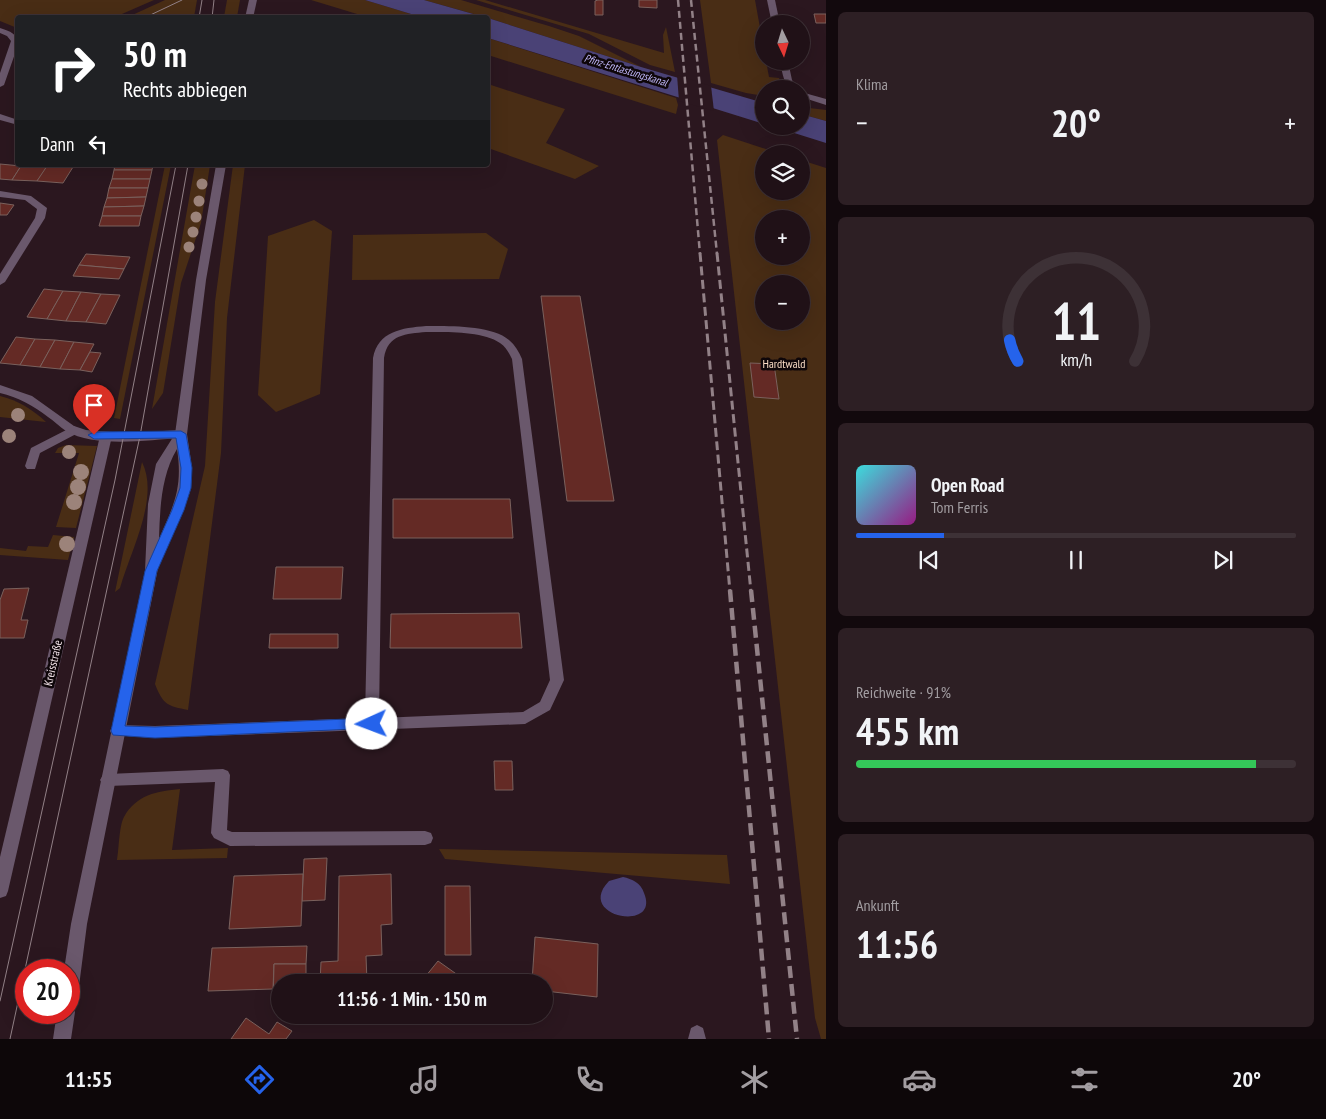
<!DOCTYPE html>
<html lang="de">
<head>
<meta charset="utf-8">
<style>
  body { margin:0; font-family:"PT Sans Narrow",sans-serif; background:#2d1f24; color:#f1f3f6; height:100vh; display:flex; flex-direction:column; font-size:19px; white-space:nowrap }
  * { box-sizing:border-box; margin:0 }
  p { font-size:16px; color:#a29da1 }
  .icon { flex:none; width:28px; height:28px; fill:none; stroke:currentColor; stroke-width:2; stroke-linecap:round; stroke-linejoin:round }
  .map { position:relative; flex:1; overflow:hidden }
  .side { display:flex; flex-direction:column; gap:12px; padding:12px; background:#12090d; width:500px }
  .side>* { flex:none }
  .guide { position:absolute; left:15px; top:15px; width:475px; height:152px; border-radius:5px; box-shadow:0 5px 20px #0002,0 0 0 1px #3d3136; background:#202124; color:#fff; overflow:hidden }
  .needle { width:32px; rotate:176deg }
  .buttons { position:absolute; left:755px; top:15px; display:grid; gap:10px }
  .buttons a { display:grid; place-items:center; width:55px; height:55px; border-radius:50%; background:#201117; box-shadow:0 5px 20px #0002,0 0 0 1px #3d3136; font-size:25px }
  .speed { position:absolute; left:15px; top:959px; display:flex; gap:10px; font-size:25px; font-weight:700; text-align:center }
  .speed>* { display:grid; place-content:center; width:65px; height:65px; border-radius:50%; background:#201117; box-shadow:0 5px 20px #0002,0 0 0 1px #3d3136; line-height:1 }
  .speed .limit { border:8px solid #d22; background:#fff; color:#111 }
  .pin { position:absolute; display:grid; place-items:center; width:42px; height:42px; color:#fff; margin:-51px -21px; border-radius:50% 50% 50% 0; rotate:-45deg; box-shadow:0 0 5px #0007 }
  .pin .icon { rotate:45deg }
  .me { position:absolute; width:55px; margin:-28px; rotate:268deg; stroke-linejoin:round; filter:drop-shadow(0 0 4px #0008) }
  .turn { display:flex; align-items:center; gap:18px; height:105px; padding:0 25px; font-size:22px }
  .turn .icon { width:65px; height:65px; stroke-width:2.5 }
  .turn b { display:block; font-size:35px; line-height:42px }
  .then { display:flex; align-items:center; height:48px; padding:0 25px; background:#0003; gap:10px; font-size:19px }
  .big { font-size:38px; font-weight:600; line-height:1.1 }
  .side .card { flex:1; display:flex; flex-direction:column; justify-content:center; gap:8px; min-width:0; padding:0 18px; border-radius:8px; background:#2d1f24 }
  .side .dial { align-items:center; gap:0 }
  .dial svg { height:130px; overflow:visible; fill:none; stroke:#3d3136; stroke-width:7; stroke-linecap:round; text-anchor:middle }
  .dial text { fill:#f1f3f6; stroke:none }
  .song { display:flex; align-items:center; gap:15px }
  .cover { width:60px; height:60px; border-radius:8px; background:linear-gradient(135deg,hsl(180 70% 55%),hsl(310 70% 35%)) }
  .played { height:5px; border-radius:2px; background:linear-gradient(90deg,#2563eb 20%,#3d3136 20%) }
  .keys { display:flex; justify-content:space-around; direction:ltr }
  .heat { display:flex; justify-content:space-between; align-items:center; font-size:28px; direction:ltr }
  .charge { height:8px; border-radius:4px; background:linear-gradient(90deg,#34c759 91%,#3d3136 0) }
  .trip { position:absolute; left:271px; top:974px; width:282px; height:50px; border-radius:25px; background:#201117; box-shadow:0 5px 20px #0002,0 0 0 1px #3d3136; font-weight:600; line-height:50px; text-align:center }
  .tabs { display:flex; height:80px; justify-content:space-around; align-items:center; background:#0d0709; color:#a29da1 }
  .tabs .icon { width:35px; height:35px }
  .tabs .on { color:#2563eb }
  .tabs b { font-size:22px; color:#f1f3f6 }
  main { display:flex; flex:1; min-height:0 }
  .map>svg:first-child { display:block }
</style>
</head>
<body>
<main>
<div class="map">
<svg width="826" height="1039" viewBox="0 0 826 1039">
  <rect width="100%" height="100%" fill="#2b171f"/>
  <g fill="#492d15" fill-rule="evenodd">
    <path d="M0,0H154L115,17L18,18L17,28L0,21Z"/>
    <path d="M165,0H197L194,17H128Z"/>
    <path d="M227,0H240L237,17H224Z"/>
    <path d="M311,0H365L421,17H367Z"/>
    <path d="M424,0H461L549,26L579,36L641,67L488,18Z"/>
    <path d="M476,0H485L664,53L663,35L666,27L675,72L650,65L589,34Z"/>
    <path d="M700,0H755L764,50V61H766L769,77L779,78L783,89H764V96L746,93L711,83Z"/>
    <path d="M488,38L676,98L678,105L676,114L488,55Z"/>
    <path d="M488,84L565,109L546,143L599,166L575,179L488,148Z"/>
    <path d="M801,107L826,110V121L801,114Z"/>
    <path d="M723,135L781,154H764V191H801V160L826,168V1039H821L815,1018L717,140ZM764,219H801V256H764ZM764,284H801V321H764Z"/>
    <path d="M165,165H171L120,419L114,418Z"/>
    <path d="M195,165H210L201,223L181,283L163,393L152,409Z"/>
    <path d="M233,165H245L227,318L221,453L188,710C168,706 163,705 155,684L205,466L215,302Z"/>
    <path d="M314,220L332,231L320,394L276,412L258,395L268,236Z"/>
    <path d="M486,233L508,249L499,279L352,280L353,235Z"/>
    <path d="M0,396C19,401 32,409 46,422L0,417Z"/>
    <path d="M66,445L97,446L76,528L56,527L79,453H55L58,448Z"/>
    <path d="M142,462C160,498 130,552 120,588L115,592Z"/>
    <path d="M53,535L74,537L68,560L0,555V548L26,551L28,546L48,547Z"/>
    <path d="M180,789L172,850L228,848L227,858L117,860C119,849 119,826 124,817C136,795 157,791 180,789Z"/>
    <path d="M439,849L727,855L730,884L445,859Z"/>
  </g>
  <g fill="#4a4276">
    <path d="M365,0H424L484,17H421Z"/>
    <path d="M488,18L641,67L764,103V124L488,38Z"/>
    <path d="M801,114L826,121V143L772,126H801Z"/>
    <path d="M623,877C632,879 641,883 644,893C661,933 574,917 609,881Z"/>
  </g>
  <path fill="#2b171f" d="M677,75L711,86L714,111L679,101Z"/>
  <g fill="#642a25" stroke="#7a615d">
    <path d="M598,0H603V15H595V1Z"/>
    <path d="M639,0H657V8L639,7Z"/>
    <path d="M814,14H826V23H816Z"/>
    <path d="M0,164L21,166L12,180L0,179Z"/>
    <path d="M115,165H153L152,170H114Z"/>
    <path d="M21,166L47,167L37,181L12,180Z"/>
    <path d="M47,166L73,167L63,183L37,181Z"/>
    <path d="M114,170H152L150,179H112Z"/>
    <path d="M112,179H150L148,188H109Z"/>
    <path d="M109,188H148L146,197L107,198Z"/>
    <path d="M146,197L144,206L104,207L107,198Z"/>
    <path d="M0,203L14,205L7,215H0Z"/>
    <path d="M144,206L141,216H102L104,207Z"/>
    <path d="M102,216H141L139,226H99Z"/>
    <path d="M86,254L130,257L124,269L79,265Z"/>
    <path d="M79,265L124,269L119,279L73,276Z"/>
    <path d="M44,289L63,291L47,319L27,317Z"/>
    <path d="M63,291L81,292L66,321L47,319Z"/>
    <path d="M81,292L101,294L86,322L66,321Z"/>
    <path d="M101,294L120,295L106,324L86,322Z"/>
    <path d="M541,296H580L614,501H567Z"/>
    <path d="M16,337L35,339L20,365L0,363Z"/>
    <path d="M35,339L55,340L40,367L20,365Z"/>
    <path d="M55,340L74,342L60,369L40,367Z"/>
    <path d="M74,342L94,344L80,370L60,369Z"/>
    <path d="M90,352L101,353L92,372L80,370Z"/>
    <path d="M750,363L774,364L779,399L754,397Z"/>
    <path d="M393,499H510L513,538H393Z"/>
    <path d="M276,567H343L341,599H273Z"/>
    <path d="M29,588L21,620H28L24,638H0V600L4,589Z"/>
    <path d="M519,613L522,648H390L391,614Z"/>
    <path d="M270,634H338V648H269Z"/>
    <path d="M494,761H512L513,790H495Z"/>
    <path d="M327,858L325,900L302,901L304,859Z"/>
    <path d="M303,874L301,926L229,929L234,876Z"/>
    <path d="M391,874L392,924L381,925L382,955L366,956L367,982H320L321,962L338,961L339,876Z"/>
    <path d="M445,886H470L471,955H445Z"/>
    <path d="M535,937L598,944L597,997L545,991V982H532Z"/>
    <path d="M307,946L306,964H274L273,989L208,991L212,948Z"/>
    <path d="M438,961L462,978L458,982H421Z"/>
    <path d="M274,964H306V982H280V1004H273Z"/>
    <path d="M246,1018L269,1034L277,1022L292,1031L286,1039H231Z"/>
  </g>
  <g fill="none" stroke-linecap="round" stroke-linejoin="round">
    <g fill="#6a586c" fill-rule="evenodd">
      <path d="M0,28C10,31 18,34 18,45L4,85L0,87V73L11,41L7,36L0,33Z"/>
      <path d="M0,114L18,120V125L0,120Z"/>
      <path d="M426,326C448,326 492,325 509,340C515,345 519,352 522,359L564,680L550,710L525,724L155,738L112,735L110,731L112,727L117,725L155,726L365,718L373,358C378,331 402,328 426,326ZM426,332C447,332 483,331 500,343C506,347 509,353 512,359L550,680L540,702L523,712L379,718L384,358C388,334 406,334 426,332Z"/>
      <path d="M74,426L80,430L78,433L40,453L35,469H27L25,466L31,448Z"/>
      <path d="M106,432L112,436L8,891L6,896L0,898V857L100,436Z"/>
      <path d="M223,769L228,771L230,775L227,830L232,832L425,831L431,833L433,838L431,843L425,845L230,846L214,838L211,833L215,782L108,786L103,785L100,780L103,775L108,774Z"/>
    </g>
    <g fill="#6a586c" fill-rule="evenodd">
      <path d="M767,0H775L780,24H772Z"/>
      <path d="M780,61H788L792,80L798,89H789C783,80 782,71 780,61Z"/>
      <path d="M801,92L826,99V105L801,97Z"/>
      <path d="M0,191L31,196L47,208L45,218L5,282L0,285V274L35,218L37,209L25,200L0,197Z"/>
      <path d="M0,385L32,396L74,426L86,430L126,433L181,430L187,434L181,438C148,440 95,448 66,431C60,427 54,421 48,417C34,406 18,397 0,393Z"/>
      <path d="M697,1025L703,1028L706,1039H688L691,1028Z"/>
    </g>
    <g fill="#6a586c" fill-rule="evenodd">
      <path d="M249,0H257L253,18H245Z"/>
      <path d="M216,165H226L206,280L187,434L192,468L191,488L184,510L158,568L87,924L78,994L75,1000L69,1002V970H64L71,924L145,571L148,504L156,464L175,434L196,280ZM177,449C183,487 174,505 159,539C160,508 161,476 177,449Z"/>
      <path d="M69,1005L72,1006L75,1012L71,1039H53L57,1012H69Z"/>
    </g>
    <g stroke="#928187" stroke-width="1">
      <path d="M144,18L182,0"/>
      <path d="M199,18L202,0"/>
      <path d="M212,18L214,0"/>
      <path d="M0,1001L115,480L176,165"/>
      <path d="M10,1039L140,436L188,165"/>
    </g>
    <g stroke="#928187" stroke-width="2.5" stroke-dasharray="7 4" stroke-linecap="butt">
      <path d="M678,0L700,254"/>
      <path d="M691,0L717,254"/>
    </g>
    <g stroke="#928187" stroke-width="3" stroke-dasharray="9 4.5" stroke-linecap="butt">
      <path d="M700,253L730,592"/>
      <path d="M717,253L751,592"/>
    </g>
    <g stroke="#928187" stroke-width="4.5" stroke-dasharray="12 6" stroke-linecap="butt">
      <path d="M730,590L769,1039"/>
      <path d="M751,590L797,1039"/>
    </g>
  </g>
  <g fill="#9c837a">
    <circle cx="202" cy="184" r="5.5"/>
    <circle cx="199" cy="201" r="5.5"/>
    <circle cx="196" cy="217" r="5.5"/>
    <circle cx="193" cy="232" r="5.5"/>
    <circle cx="189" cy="247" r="5.5"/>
    <circle cx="18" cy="415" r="7"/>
    <circle cx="9" cy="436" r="7"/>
    <circle cx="69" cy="452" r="7"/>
    <circle cx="81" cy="472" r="8"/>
    <circle cx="78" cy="487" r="8"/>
    <circle cx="74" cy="502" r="8"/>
    <circle cx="67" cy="544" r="8"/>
  </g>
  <path fill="#2563eb" stroke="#184099" d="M181,431L186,434L192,468L191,488L184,510L157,571L125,726L155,727L372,718L377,720L379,724L377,728L155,738L113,735L111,731L145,571L172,510L180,488L181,468L176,438L94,439L88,435L94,432Z"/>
  <g text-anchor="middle" stroke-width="5" stroke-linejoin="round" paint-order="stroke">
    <g font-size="11" font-style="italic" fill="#c0b8fa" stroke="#0e0609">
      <text transform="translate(626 70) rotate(17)" y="4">Pfinz-Entlastungskanal</text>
    </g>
    <g font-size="12" fill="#f9dbc4" stroke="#0e0609">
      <text x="784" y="368">Hardtwald</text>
    </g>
    <g font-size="12" fill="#f2e4e9" stroke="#0e0609">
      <text transform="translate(53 663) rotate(-77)" y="4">Kreisstraße</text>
    </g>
  </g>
</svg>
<div class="buttons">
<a><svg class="needle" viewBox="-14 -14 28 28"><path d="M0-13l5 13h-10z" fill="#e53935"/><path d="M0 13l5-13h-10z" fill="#a29da1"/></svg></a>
<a><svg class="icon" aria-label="search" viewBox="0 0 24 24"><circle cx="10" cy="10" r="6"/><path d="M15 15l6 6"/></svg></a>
<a><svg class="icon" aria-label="layers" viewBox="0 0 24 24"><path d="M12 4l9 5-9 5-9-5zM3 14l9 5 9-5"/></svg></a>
<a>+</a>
<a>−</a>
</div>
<div class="speed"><div class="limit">20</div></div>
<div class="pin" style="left:94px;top:435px;background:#d93025"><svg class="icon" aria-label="arrive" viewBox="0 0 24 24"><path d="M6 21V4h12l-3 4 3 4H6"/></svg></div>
<svg class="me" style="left:372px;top:724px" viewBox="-20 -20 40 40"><circle r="19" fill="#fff"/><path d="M0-13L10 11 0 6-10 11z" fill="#2563eb"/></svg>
<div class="trip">11:56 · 1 Min. · 150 m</div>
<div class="guide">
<div class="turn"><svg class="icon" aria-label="right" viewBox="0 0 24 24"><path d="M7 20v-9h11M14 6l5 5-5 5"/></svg><div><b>50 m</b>Rechts abbiegen</div></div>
<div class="then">Dann<svg class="icon" aria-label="left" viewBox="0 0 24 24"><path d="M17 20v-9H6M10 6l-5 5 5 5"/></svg></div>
</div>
</div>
<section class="side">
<div class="card"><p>Klima</p>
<div class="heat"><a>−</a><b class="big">20°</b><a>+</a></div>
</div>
<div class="card dial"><svg viewBox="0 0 100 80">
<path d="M14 69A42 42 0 1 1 86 69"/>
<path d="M14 69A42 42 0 0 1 9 56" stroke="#2563eb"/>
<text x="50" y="56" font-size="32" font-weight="700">11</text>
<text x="50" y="72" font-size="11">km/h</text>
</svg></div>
<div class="card">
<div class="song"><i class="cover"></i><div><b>Open Road</b><p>Tom Ferris</p></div></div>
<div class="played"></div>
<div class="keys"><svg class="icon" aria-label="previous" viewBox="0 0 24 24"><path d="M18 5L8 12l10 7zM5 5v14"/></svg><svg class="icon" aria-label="pause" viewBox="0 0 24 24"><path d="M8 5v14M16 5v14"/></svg><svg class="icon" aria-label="next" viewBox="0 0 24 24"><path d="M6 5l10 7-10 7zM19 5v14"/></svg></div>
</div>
<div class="card"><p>Reichweite · 91%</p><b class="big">455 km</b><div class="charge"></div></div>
<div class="card"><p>Ankunft</p><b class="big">11:56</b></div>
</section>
</main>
<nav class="tabs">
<b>11:55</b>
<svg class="icon on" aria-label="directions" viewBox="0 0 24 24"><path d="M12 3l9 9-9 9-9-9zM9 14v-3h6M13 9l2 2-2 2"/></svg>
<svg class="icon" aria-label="music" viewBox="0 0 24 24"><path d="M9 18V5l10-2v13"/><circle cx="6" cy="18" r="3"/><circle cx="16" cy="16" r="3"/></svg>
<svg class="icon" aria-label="phone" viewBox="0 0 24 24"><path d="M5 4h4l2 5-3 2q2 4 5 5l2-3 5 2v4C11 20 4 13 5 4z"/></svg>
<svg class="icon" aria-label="climate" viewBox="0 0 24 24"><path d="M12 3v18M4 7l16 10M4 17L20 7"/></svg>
<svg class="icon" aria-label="car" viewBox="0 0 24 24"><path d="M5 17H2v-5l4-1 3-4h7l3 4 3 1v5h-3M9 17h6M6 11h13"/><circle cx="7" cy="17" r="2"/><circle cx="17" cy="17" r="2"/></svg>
<svg class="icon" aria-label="filters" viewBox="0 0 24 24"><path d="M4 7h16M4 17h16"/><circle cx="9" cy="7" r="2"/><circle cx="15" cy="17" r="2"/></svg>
<b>20°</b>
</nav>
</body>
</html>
